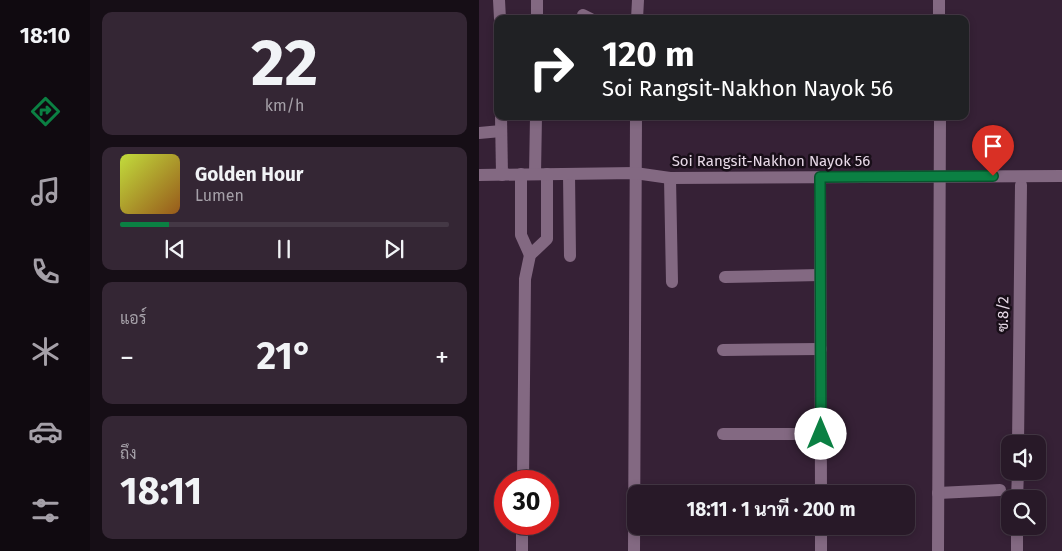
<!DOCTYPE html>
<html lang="th">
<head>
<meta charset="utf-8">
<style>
  body { margin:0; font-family:"Fira Sans",Sarabun,sans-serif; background:#342634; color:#f1f3f6; height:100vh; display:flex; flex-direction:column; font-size:19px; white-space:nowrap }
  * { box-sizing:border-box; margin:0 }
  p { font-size:16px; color:#a5a0a8 }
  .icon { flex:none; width:28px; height:28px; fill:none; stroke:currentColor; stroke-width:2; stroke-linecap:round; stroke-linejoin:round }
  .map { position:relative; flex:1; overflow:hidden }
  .details { display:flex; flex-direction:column; gap:12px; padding:12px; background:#160e16; width:389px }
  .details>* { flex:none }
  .guide { position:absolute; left:15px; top:15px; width:475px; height:105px; border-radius:10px; box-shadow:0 2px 8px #0003,0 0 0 1px #443845; background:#202124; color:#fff; overflow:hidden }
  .tools { position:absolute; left:522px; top:435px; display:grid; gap:10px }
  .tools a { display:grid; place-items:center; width:45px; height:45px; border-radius:10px; background:#281928; box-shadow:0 2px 8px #0003,0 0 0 1px #443845; font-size:25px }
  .speed { position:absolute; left:15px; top:470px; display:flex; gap:10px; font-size:25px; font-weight:700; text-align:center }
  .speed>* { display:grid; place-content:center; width:65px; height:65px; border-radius:50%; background:#281928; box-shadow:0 2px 8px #0003,0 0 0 1px #443845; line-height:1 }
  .speed .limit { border:8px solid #d22; background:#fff; color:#111 }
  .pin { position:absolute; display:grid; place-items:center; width:42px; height:42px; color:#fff; margin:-51px -21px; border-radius:50% 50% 50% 0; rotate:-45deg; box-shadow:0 0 5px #0007 }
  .pin .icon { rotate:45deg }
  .me { position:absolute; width:55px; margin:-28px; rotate:0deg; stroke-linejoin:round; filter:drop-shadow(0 0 4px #0008) }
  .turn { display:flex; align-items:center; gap:18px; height:105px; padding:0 25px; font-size:22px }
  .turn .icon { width:65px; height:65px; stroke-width:2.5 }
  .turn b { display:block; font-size:35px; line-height:42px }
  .big { font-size:38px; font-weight:700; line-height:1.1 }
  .details .tile { flex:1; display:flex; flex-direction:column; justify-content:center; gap:8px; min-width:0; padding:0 18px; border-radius:10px; background:#342634 }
  .details .dial { align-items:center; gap:0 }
  .dial b { font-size:65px; line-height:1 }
  .song { display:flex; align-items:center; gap:15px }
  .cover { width:60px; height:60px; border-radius:8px; background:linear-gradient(135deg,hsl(70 70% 55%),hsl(30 70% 35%)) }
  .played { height:5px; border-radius:2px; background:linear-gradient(90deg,#0b8043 15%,#443845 15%) }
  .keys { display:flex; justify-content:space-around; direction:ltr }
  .heat { display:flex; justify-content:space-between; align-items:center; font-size:28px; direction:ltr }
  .trip { position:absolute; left:148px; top:485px; width:288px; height:50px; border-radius:10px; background:#281928; box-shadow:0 2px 8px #0003,0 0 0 1px #443845; font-weight:700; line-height:50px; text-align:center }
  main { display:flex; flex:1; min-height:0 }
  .tab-bar { display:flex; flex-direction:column; width:90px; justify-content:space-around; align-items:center; background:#100a10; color:#a5a0a8 }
  .tab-bar .icon { width:35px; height:35px }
  .tab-bar .active { color:#0b8043 }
  .tab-bar b { font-size:22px; color:#f1f3f6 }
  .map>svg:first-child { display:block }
</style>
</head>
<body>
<main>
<nav class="tab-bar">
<b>18:10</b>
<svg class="icon active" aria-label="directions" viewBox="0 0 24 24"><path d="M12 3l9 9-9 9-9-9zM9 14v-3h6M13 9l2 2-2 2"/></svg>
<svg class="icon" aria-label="music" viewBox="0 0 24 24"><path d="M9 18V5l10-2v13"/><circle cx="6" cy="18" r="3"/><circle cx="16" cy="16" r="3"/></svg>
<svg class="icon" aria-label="phone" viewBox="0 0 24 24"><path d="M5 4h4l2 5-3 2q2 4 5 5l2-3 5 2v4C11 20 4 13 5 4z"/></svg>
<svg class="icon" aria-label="climate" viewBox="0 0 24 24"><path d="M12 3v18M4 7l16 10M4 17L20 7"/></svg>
<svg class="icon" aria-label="car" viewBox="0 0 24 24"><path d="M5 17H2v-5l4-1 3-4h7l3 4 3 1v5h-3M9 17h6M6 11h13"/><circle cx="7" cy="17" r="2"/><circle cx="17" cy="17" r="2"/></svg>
<svg class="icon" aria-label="filters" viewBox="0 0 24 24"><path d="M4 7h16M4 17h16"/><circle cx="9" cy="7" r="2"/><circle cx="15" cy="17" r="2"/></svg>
</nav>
<section class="details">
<div class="tile dial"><b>22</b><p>km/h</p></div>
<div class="tile">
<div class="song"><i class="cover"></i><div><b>Golden Hour</b><p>Lumen</p></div></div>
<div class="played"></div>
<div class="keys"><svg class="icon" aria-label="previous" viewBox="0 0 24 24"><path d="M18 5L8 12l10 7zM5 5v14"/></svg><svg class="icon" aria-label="pause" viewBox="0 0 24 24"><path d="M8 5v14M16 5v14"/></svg><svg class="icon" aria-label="next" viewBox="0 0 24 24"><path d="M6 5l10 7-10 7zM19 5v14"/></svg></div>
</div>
<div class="tile"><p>แอร์</p>
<div class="heat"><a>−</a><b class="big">21°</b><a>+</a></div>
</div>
<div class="tile"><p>ถึง</p><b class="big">18:11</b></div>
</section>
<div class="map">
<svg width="584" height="551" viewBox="0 0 584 551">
  <rect width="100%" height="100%" fill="#362136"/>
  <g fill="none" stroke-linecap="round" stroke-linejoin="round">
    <g stroke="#836982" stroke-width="12">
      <path d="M20,0L21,19"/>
      <path d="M460,0V19"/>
      <path d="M104,15L112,19"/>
      <path d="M58,19V0"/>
      <path d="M158,19L159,0"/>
      <path d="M22,116L23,175"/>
      <path d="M0,133L22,131"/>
      <path d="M42,174V235L51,255"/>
      <path d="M56,174L57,116"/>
      <path d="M90,174L91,256"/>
      <path d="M341,177L342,494"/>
      <path d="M191,178L193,282"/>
      <path d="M246,277L341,275"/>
      <path d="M244,350L342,349"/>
      <path d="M244,434H342"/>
      <path d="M539,444L542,185"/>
      <path d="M44,481L46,279L51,255L68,239V174"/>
      <path d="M459,493L521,490"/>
      <path d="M538,499L539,471"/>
      <path d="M342,526V551"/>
      <path d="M43,551V524"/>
      <path d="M155,551L157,116"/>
      <path d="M459,551L461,116"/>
      <path d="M538,551V526"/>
    </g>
    <path stroke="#836982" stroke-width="12" d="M0,175L156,173L191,178L584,176"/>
  </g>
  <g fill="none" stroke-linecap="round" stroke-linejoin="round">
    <g stroke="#07532c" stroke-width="12">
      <path id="route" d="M342,434L341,177L514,176"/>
    </g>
    <use href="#route" stroke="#0b8043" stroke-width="9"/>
  </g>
  <g text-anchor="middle" stroke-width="5" stroke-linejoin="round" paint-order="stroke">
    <g font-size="15" fill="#e7d9e7" stroke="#180e18">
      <text x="292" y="166">Soi Rangsit-Nakhon Nayok 56</text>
      <text transform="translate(524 314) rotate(-89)" y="5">ซ.8/2</text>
    </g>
  </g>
</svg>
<div class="tools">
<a><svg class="icon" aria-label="sound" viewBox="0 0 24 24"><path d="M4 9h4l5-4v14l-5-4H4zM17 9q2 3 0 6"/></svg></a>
<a><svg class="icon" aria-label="search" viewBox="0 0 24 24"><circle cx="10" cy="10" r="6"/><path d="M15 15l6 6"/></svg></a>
</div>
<div class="speed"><div class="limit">30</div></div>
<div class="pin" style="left:514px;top:176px;background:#d93025"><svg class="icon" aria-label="arrive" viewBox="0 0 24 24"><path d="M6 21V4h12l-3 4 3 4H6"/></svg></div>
<svg class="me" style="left:342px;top:434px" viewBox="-20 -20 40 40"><circle r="19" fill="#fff"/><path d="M0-13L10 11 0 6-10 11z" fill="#0b8043"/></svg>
<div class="trip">18:11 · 1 นาที · 200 m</div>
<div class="guide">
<div class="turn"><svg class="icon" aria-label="right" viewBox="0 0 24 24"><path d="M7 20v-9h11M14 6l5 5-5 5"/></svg><div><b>120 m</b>Soi Rangsit-Nakhon Nayok 56</div></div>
</div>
</div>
</main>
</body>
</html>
